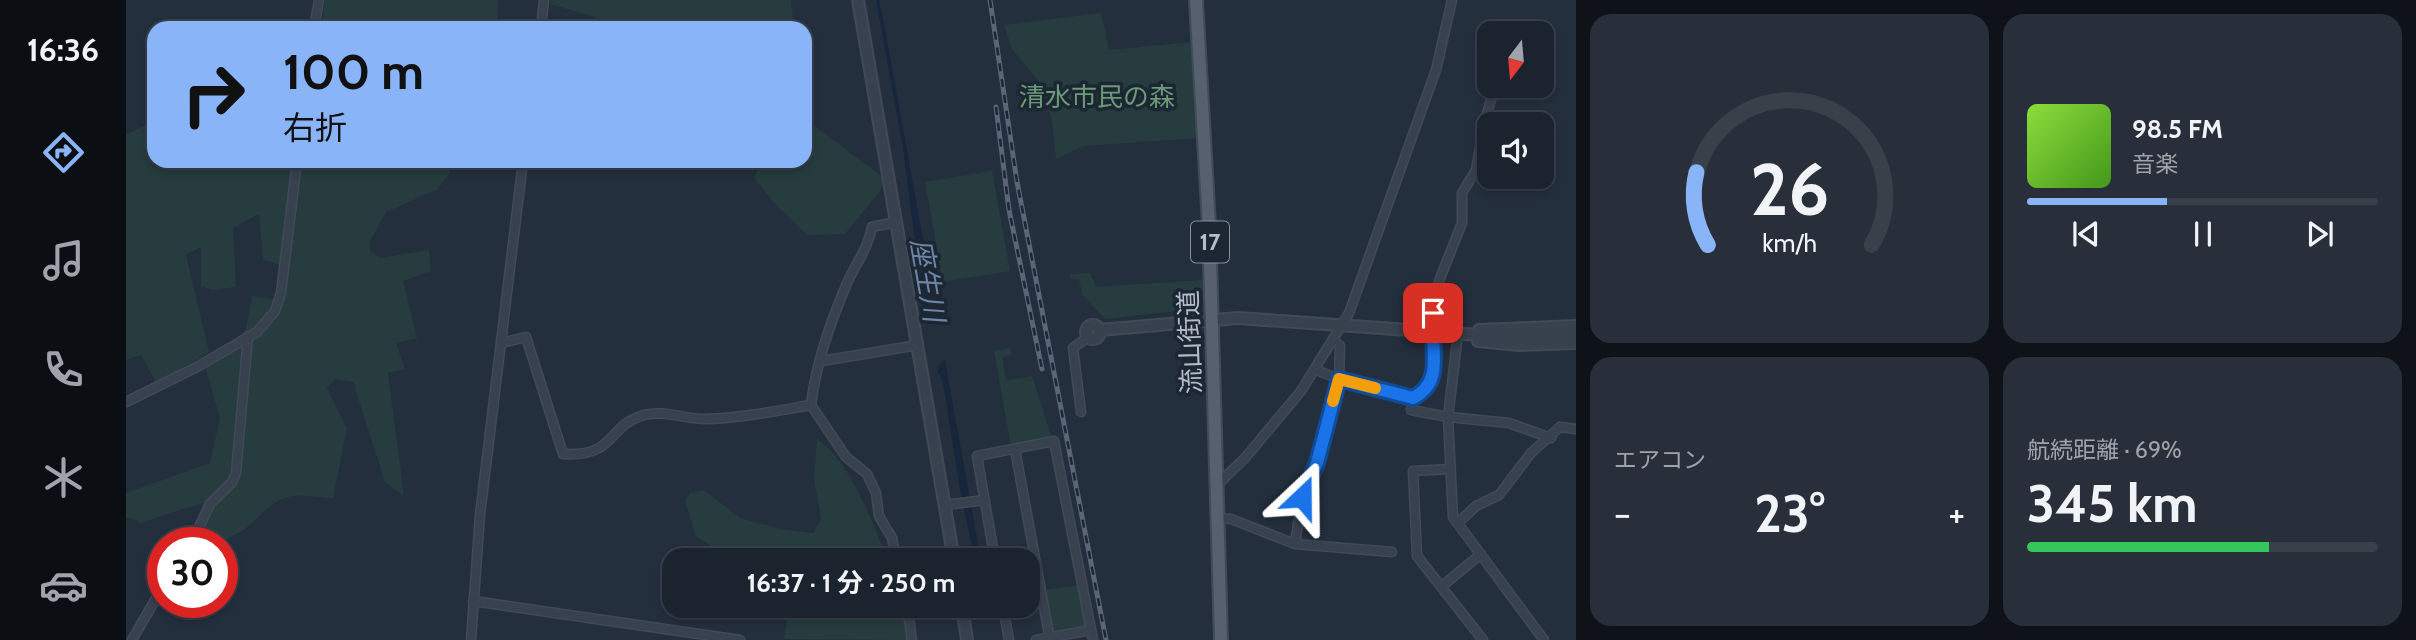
<!DOCTYPE html>
<html lang="ja">
<head>
<meta charset="utf-8">
<style>
  body { margin:0; font-family:Cabin,"Noto Sans JP",sans-serif; background:#282f3a; color:#f1f3f6; height:100vh; display:flex; flex-direction:column; font-size:26px; white-space:nowrap }
  * { box-sizing:border-box; margin:0 }
  p { font-size:23px; color:#a0a4aa }
  .icon { flex:none; width:38px; height:38px; fill:none; stroke:currentColor; stroke-width:2; stroke-linecap:round; stroke-linejoin:round }
  .map { position:relative; flex:1; overflow:hidden }
  .drawer { display:flex; flex-direction:column; gap:14px; padding:14px; background:#0f1319; width:840px }
  .drawer>* { flex:none }
  .top-card { position:absolute; left:21px; top:21px; width:665px; height:147px; border-radius:21px; box-shadow:0 4px 10px #0003,0 0 0 2px #39404a; background:#8ab4f8; color:#111; overflow:hidden }
  .needle { width:46px; rotate:196deg }
  .fabs { position:absolute; left:1351px; top:21px; display:grid; gap:14px }
  .fabs a { display:grid; place-items:center; width:77px; height:77px; border-radius:14px; background:#1b232e; box-shadow:0 4px 10px #0003,0 0 0 2px #39404a; font-size:35px }
  .speed { position:absolute; left:21px; top:527px; display:flex; gap:14px; font-size:35px; font-weight:700; text-align:center }
  .speed>* { display:grid; place-content:center; width:91px; height:91px; border-radius:50%; background:#1b232e; box-shadow:0 4px 10px #0003,0 0 0 2px #39404a; line-height:1 }
  .speed .limit { border:10px solid #d22; background:#fff; color:#111 }
  .pin { position:absolute; display:grid; place-items:center; width:60px; height:60px; color:#fff; margin:-30px; border-radius:14px; box-shadow:0 4px 10px #0006 }
  .me { position:absolute; width:77px; margin:-38px; rotate:23deg; stroke-linejoin:round; filter:drop-shadow(0 0 5px #0008) }
  .turn { display:flex; align-items:center; gap:24px; height:147px; padding:0 21px; font-size:32px }
  .turn .icon { width:91px; height:91px; stroke-width:2.5 }
  .turn b { display:block; font-size:49px; line-height:60px }
  .big { font-size:52px; font-weight:700; line-height:1.1 }
  .drawer .card { flex:1; display:flex; flex-direction:column; justify-content:center; gap:10px; min-width:0; padding:0 24px; border-radius:21px; background:#282f3a }
  .drawer .dial { align-items:center; gap:0 }
  .dial svg { height:182px; overflow:visible; fill:none; stroke:#39404a; stroke-width:7; stroke-linecap:round; text-anchor:middle }
  .dial text { fill:#f1f3f6; stroke:none }
  .song { display:flex; align-items:center; gap:21px }
  .cover { width:84px; height:84px; border-radius:10px; background:linear-gradient(135deg,hsl(90 70% 55%),hsl(100 70% 35%)) }
  .played { height:7px; border-radius:4px; background:linear-gradient(90deg,#8ab4f8 40%,#39404a 40%) }
  .keys { display:flex; justify-content:space-around; direction:ltr }
  .heat { display:flex; justify-content:space-between; align-items:center; font-size:38px; direction:ltr }
  .charge { height:10px; border-radius:5px; background:linear-gradient(90deg,#34c759 69%,#39404a 0) }
  .drawer .tiles { flex:1; display:grid; gap:14px; grid-template-columns:repeat(2,1fr) }
  .trip { position:absolute; left:536px; top:548px; width:378px; height:70px; border-radius:21px; background:#1b232e; box-shadow:0 4px 10px #0003,0 0 0 2px #39404a; font-weight:700; line-height:70px; text-align:center }
  main { display:flex; flex:1; min-height:0 }
  .tabs { display:flex; flex-direction:column; width:126px; justify-content:space-around; align-items:center; background:#0b0e12; color:#a0a4aa }
  .tabs .icon { width:49px; height:49px }
  .tabs .current { color:#8ab4f8 }
  .tabs b { font-size:32px; color:#f1f3f6 }
  .map>svg:first-child { display:block }
</style>
</head>
<body>
<main>
<nav class="tabs">
<b>16:36</b>
<svg class="icon current" aria-label="directions" viewBox="0 0 24 24"><path d="M12 3l9 9-9 9-9-9zM9 14v-3h6M13 9l2 2-2 2"/></svg>
<svg class="icon" aria-label="music" viewBox="0 0 24 24"><path d="M9 18V5l10-2v13"/><circle cx="6" cy="18" r="3"/><circle cx="16" cy="16" r="3"/></svg>
<svg class="icon" aria-label="phone" viewBox="0 0 24 24"><path d="M5 4h4l2 5-3 2q2 4 5 5l2-3 5 2v4C11 20 4 13 5 4z"/></svg>
<svg class="icon" aria-label="climate" viewBox="0 0 24 24"><path d="M12 3v18M4 7l16 10M4 17L20 7"/></svg>
<svg class="icon" aria-label="car" viewBox="0 0 24 24"><path d="M5 17H2v-5l4-1 3-4h7l3 4 3 1v5h-3M9 17h6M6 11h13"/><circle cx="7" cy="17" r="2"/><circle cx="17" cy="17" r="2"/></svg>
</nav>
<div class="map">
<svg width="1450" height="640" viewBox="0 0 1450 640">
  <rect width="100%" height="100%" fill="#242f3e"/>
  <g fill="#263c3f">
    <path d="M199,0H372L371,28H208L196,24Z"/>
    <path d="M425,0H665L668,28H467L469,17L424,4Z"/>
    <path d="M975,13L983,50L1067,42L1073,138L958,146L930,159L926,121L916,85L886,49L878,25Z"/>
    <path d="M679,99L686,124L758,178L754,191L719,234L681,235L650,205L628,178L636,161H679Z"/>
    <path d="M28,121V161H326L322,175L312,189L260,212L244,241V252L255,258L303,250L305,271L277,281L291,338L270,343L279,369L262,373L278,496L259,482L227,382L209,379L201,388L221,428L207,498C194,498 180,494 168,496C140,498 129,530 103,537L96,555V542H80L76,503L15,523L0,517V493L84,463L94,418L79,367L117,344L126,296L149,299L153,264L137,260L133,214L107,228L110,287L86,290L75,286V247L60,255L83,352L31,384L15,355L0,360V135Z"/>
    <path d="M866,171L884,271L817,282L799,182Z"/>
    <path d="M964,273L970,287L1077,280V304L1070,309L979,319L956,294L953,279H945L944,274Z"/>
    <path d="M884,348L886,355L876,357L880,380L906,376L926,438L885,446L868,351Z"/>
    <path d="M691,439C725,462 746,522 762,560H608L570,536L559,501L564,493L578,490L614,518L653,529L687,533L695,519L688,478Z"/>
    <path d="M954,585L961,623L957,628L928,633L917,590Z"/>
    <path d="M663,606H774L777,607L782,640L658,639Z"/>
  </g>
  <path fill="#17263c" d="M750,0H753L760,34L855,560H849L834,491L818,388L814,374L811,373L813,367L800,277L788,234L777,148Z"/>
  <path fill="#242f3e" d="M801,318L816,323L822,356L809,369Z"/>
  <g fill="none" stroke-linecap="round" stroke-linejoin="round">
    <g stroke="#414a57" stroke-width="11">
      <g id="minor">
        <path d="M188,28L193,0"/>
        <path d="M415,28L418,0"/>
        <path d="M770,222L746,227C742,248 731,262 722,281C705,320 690,362 685,405L720,457L741,474L750,493L753,516L766,538L770,560"/>
        <path d="M1303,332L1313,281L1336,223V193L1350,170L1359,120L1369,86"/>
        <path d="M1332,334L1322,417L1327,517L1418,640"/>
        <path d="M375,343L400,337L437,454C490,457 481,427 515,416C535,409 559,419 579,419C615,418 650,411 685,405"/>
        <path d="M696,361L792,345"/>
        <path d="M1190,370L1213,379L1287,398C1315,383 1307,358 1307,332"/>
        <path d="M1287,398L1285,410L1322,417"/>
        <path d="M0,402L71,367L131,332L149,311L155,293L171,161"/>
        <path d="M955,412L947,348L962,337"/>
        <path d="M1322,417L1383,423L1425,438"/>
        <path d="M889,449L924,640"/>
        <path d="M1324,469L1287,471L1291,556L1357,640"/>
        <path d="M1091,485L1119,458L1175,391L1223,313L1310,70L1326,0"/>
        <path d="M819,505L859,500"/>
        <path d="M1092,518L1105,519L1169,544L1176,497L1191,463L1213,379L1214,346L1207,340"/>
        <path d="M1332,523L1350,506L1373,495L1405,453L1434,427L1450,429"/>
        <path d="M66,542L84,504L106,482L110,473L122,336"/>
        <path d="M1169,544L1266,552"/>
        <path d="M869,560L851,456L928,441L967,640"/>
        <path d="M1316,586L1355,554"/>
        <path d="M347,601L614,640"/>
        <path d="M781,606L786,640"/>
        <path d="M877,606L883,640"/>
        <path d="M6,640L37,586"/>
        <path d="M345,640L354,515L397,161"/>
        <path d="M910,640L965,630"/>
      </g>
    </g>
    <g stroke="#414a57" stroke-width="14">
      <g id="tertiary">
        <path d="M732,0L828,560"/>
        <circle cx="967" cy="332" r="7"/>
        <path d="M974,330L1112,318L1368,336L1450,334"/>
        <path d="M1353,330L1450,326"/>
        <path d="M1352,341L1393,345L1450,343"/>
        <path d="M836,606L841,640"/>
      </g>
    </g>
    <g stroke="#414a57" stroke-width="16">
      <path id="primary" d="M1070,0L1083,225L1095,640"/>
    </g>
    <use href="#minor" stroke="#38414e" stroke-width="8"/>
    <use href="#tertiary" stroke="#38414e" stroke-width="10"/>
    <use href="#primary" stroke="#56606e" stroke-width="12"/>
    <g stroke="#5a6575" stroke-width="5">
      <g id="rail">
        <path d="M864,0L891,182L980,640"/>
        <path d="M870,107L883,210L916,369"/>
      </g>
    </g>
    <use href="#rail" stroke="#1d2633" stroke-width="2.5" stroke-dasharray="8" stroke-linecap="butt"/>
  </g>
  <g fill="none" stroke-linecap="round" stroke-linejoin="round">
    <g stroke="#114b97" stroke-width="18">
      <path id="route" d="M1176,497L1191,463L1213,379L1287,398C1315,383 1307,358 1307,332H1303L1307,313"/>
    </g>
    <use href="#route" stroke="#1a73e8" stroke-width="12"/>
    <path stroke="#f59e0b" stroke-width="12" d="M1207,401L1213,379L1249,388"/>
  </g>
  <g text-anchor="middle" stroke-width="7" stroke-linejoin="round" paint-order="stroke">
    <rect fill="#1d2633" stroke="#878f9c" stroke-width="2" x="1065" y="221.5" width="38" height="41" rx="5"/>
    <g font-size="24" font-weight="bold" fill="#b4bcc9">
      <text x="1084" y="250">17</text>
    </g>
    <g font-size="26" fill="#6b9a76" stroke="#1d2633">
      <text x="971" y="106">清水市民の森</text>
    </g>
    <g font-size="26" fill="#b4bcc9" stroke="#1d2633">
      <text transform="translate(1064 342) rotate(-92)" y="9">流山街道</text>
    </g>
    <g font-size="28" font-style="italic" fill="#6d86a8" stroke="#1d2633">
      <text transform="translate(802 280) rotate(80)" y="10">座生川</text>
    </g>
  </g>
</svg>
<div class="fabs">
<a><svg class="needle" viewBox="-14 -14 28 28"><path d="M0-13l5 13h-10z" fill="#e53935"/><path d="M0 13l5-13h-10z" fill="#a0a4aa"/></svg></a>
<a><svg class="icon" aria-label="sound" viewBox="0 0 24 24"><path d="M4 9h4l5-4v14l-5-4H4zM17 9q2 3 0 6"/></svg></a>
</div>
<div class="speed"><div class="limit">30</div></div>
<div class="pin" style="left:1307px;top:313px;background:#d93025"><svg class="icon" aria-label="arrive" viewBox="0 0 24 24"><path d="M6 21V4h12l-3 4 3 4H6"/></svg></div>
<svg class="me" style="left:1176px;top:497px" viewBox="-20 -20 40 40"><path d="M0-17L14 15 0 8-14 15z" fill="#1a73e8" stroke="#fff" stroke-width="4"/></svg>
<div class="trip">16:37 · 1 分 · 250 m</div>
<div class="top-card">
<div class="turn"><svg class="icon" aria-label="right" viewBox="0 0 24 24"><path d="M7 20v-9h11M14 6l5 5-5 5"/></svg><div><b>100 m</b>右折</div></div>
</div>
</div>
<section class="drawer">
<div class="tiles">
<div class="card dial"><svg viewBox="0 0 100 80">
<path d="M14 69A42 42 0 1 1 86 69"/>
<path d="M14 69A42 42 0 0 1 9 37" stroke="#8ab4f8"/>
<text x="50" y="56" font-size="32" font-weight="700">26</text>
<text x="50" y="72" font-size="11">km/h</text>
</svg></div>
<div class="card">
<div class="song"><i class="cover"></i><div><b>98.5 FM</b><p>音楽</p></div></div>
<div class="played"></div>
<div class="keys"><svg class="icon" aria-label="previous" viewBox="0 0 24 24"><path d="M18 5L8 12l10 7zM5 5v14"/></svg><svg class="icon" aria-label="pause" viewBox="0 0 24 24"><path d="M8 5v14M16 5v14"/></svg><svg class="icon" aria-label="next" viewBox="0 0 24 24"><path d="M6 5l10 7-10 7zM19 5v14"/></svg></div>
</div>
<div class="card"><p>エアコン</p>
<div class="heat"><a>−</a><b class="big">23°</b><a>+</a></div>
</div>
<div class="card"><p>航続距離 · 69%</p><b class="big">345 km</b><div class="charge"></div></div>
</div>
</section>
</main>
</body>
</html>
